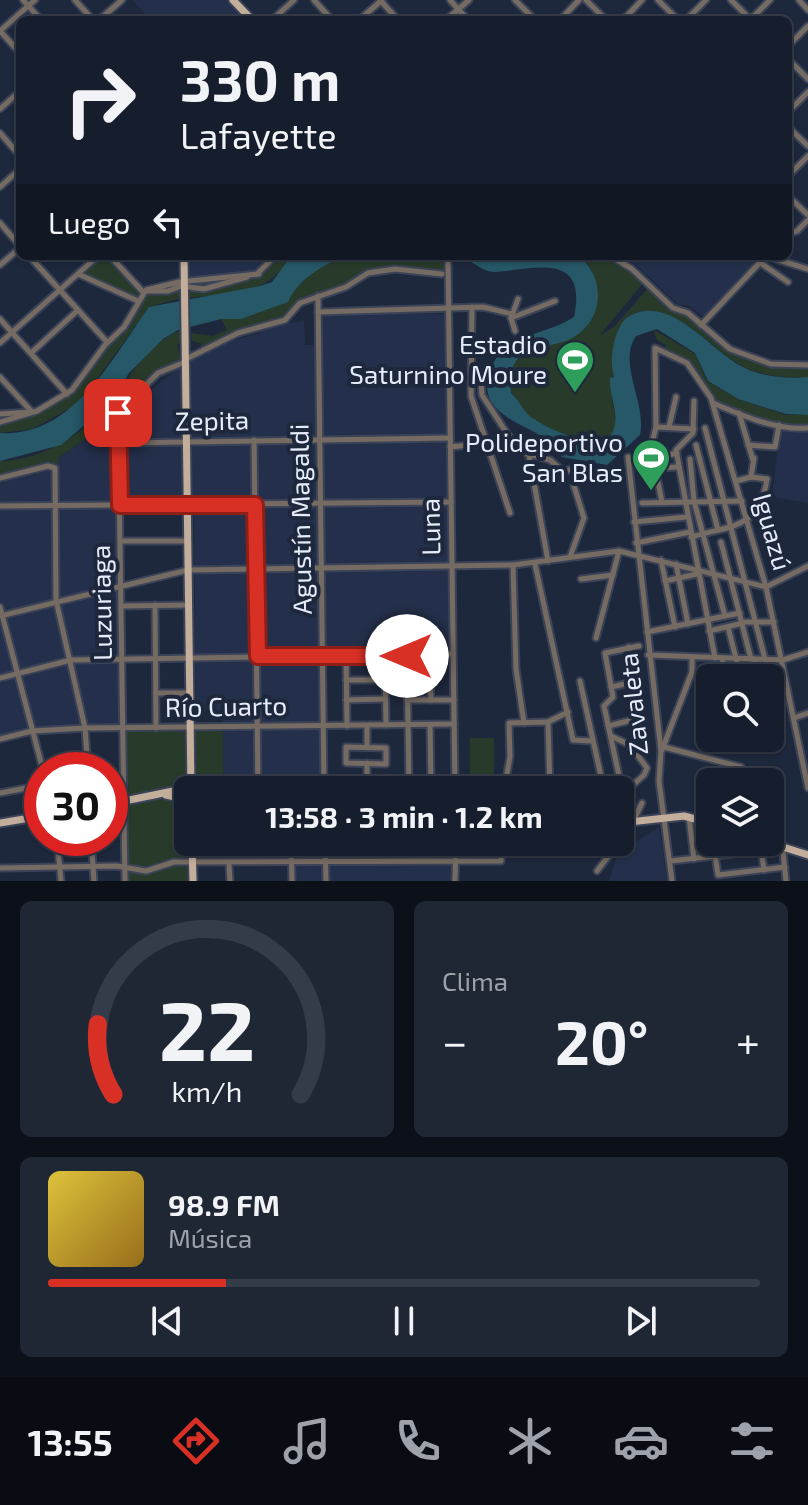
<!DOCTYPE html>
<html lang="es">
<head>
<meta charset="utf-8">
<style>
  body { margin:0; font-family:"Exo 2",sans-serif; background:#1f2735; color:#f1f3f6; height:100vh; display:flex; flex-direction:column; font-size:30px; white-space:nowrap }
  * { box-sizing:border-box; margin:0 }
  p { font-size:26px; color:#9ea2aa }
  .icon { flex:none; width:44px; height:44px; fill:none; stroke:currentColor; stroke-width:2; stroke-linecap:round; stroke-linejoin:round }
  .map { position:relative; height:881px; overflow:hidden }
  .side { display:flex; flex-direction:column; gap:20px; padding:20px; background:#0c1019; flex:1 }
  .side>* { flex:none }
  .guide { position:absolute; left:16px; top:16px; width:776px; height:244px; border-radius:12px; box-shadow:0 2px 6px #0004,0 0 0 2px #353c49; background:#161e2d; color:#f1f3f6; overflow:hidden }
  .buttons { position:absolute; left:696px; top:664px; display:grid; gap:16px }
  .buttons a { display:grid; place-items:center; width:88px; height:88px; border-radius:12px; background:#161e2d; box-shadow:0 2px 6px #0004,0 0 0 2px #353c49; font-size:40px }
  .speed { position:absolute; left:24px; top:752px; display:flex; gap:16px; font-size:40px; font-weight:700; text-align:center }
  .speed>* { display:grid; place-content:center; width:104px; height:104px; border-radius:50%; background:#161e2d; box-shadow:0 2px 6px #0004,0 0 0 2px #353c49; line-height:1 }
  .speed .limit { border:12px solid #d22; background:#fff; color:#111 }
  .pin { position:absolute; display:grid; place-items:center; width:68px; height:68px; color:#fff; margin:-34px; border-radius:16px; box-shadow:0 4px 12px #0006 }
  .me { position:absolute; width:88px; margin:-44px; rotate:270deg; stroke-linejoin:round; filter:drop-shadow(0 0 6px #0008) }
  .turn { display:flex; align-items:center; gap:28px; height:168px; padding:0 32px; font-size:36px }
  .turn .icon { width:104px; height:104px; stroke-width:2.5 }
  .turn b { display:block; font-size:56px; line-height:68px }
  .then { display:flex; align-items:center; height:76px; padding:0 32px; background:#0003; gap:16px; font-size:30px }
  .big { font-size:60px; font-weight:700; line-height:1.1 }
  .side .tile { flex:1; display:flex; flex-direction:column; justify-content:center; gap:12px; min-width:0; padding:0 28px; border-radius:12px; background:#1f2735 }
  .side .dial { align-items:center; gap:0 }
  .dial svg { height:208px; overflow:visible; fill:none; stroke:#353c49; stroke-width:7; stroke-linecap:round; text-anchor:middle }
  .dial text { fill:#f1f3f6; stroke:none }
  .song { display:flex; align-items:center; gap:24px }
  .cover { width:96px; height:96px; border-radius:12px; background:linear-gradient(135deg,hsl(50 70% 55%),hsl(40 70% 35%)) }
  .played { height:8px; border-radius:4px; background:linear-gradient(90deg,#d93025 25%,#353c49 25%) }
  .keys { display:flex; justify-content:space-around; direction:ltr }
  .heat { display:flex; justify-content:space-between; align-items:center; font-size:44px; direction:ltr }
  .side .tiles { flex:1; display:grid; gap:20px; grid-template-columns:1fr 1fr }
  .tile:last-child { grid-column:span 2 }
  .trip { position:absolute; left:174px; top:776px; width:460px; height:80px; border-radius:12px; background:#161e2d; box-shadow:0 2px 6px #0004,0 0 0 2px #353c49; font-weight:700; line-height:80px; text-align:center }
  .tabs { display:flex; height:128px; justify-content:space-around; align-items:center; background:#090c12; color:#9ea2aa }
  .tabs .icon { width:56px; height:56px }
  .tabs .selected { color:#d93025 }
  .tabs b { font-size:36px; color:#f1f3f6 }
  .map>svg:first-child { display:block }
</style>
</head>
<body>
<div class="map">
<svg width="808" height="881" viewBox="0 0 808 881">
  <rect width="100%" height="100%" fill="#1e283c"/>
  <g fill="#24304b">
    <path d="M133,0H228L248,20H150Z"/>
    <path d="M189,256H277L263,273L214,287L190,288Z"/>
    <path d="M620,256H764L705,318L690,306L679,305L636,265Z"/>
    <path d="M322,314H444L449,650L318,651L321,784L223,787V712H196L194,502H117L119,726L28,729L0,736V479L58,469V458L90,436L101,435L117,409L121,410L123,421L150,391L180,367L224,343L257,334L273,325L304,321L305,345H322Z"/>
    <path d="M780,430H808V503L772,497Z"/>
    <path d="M659,827L667,881H609L618,853Z"/>
    <path d="M196,842H239L240,861H200Z"/>
    <rect x="295" y="842" width="157" height="39"/>
  </g>
  <g fill="#283b2a">
    <path d="M101,256H108L140,293L135,298L83,274Z"/>
    <path d="M278,256H291C266,297 234,292 190,298L188,286L170,292L181,289V298L149,307L80,403L32,429L0,433V423L40,412L74,393L147,293L179,282L248,278L264,273Z"/>
    <path d="M347,256H438L443,257L444,272L394,267L366,272L340,288L308,298L285,318L245,329L202,349L200,343L192,341L191,333L213,336L227,330L221,319L291,292L321,266Z"/>
    <path d="M579,256H608L644,282L599,336L614,327L649,287L674,310L687,314L740,355L767,364L808,367V377C788,379 764,376 746,368C711,352 668,289 625,319L613,373L612,399L617,428L608,439C582,443 552,432 531,417C523,411 520,401 511,393C497,324 605,366 595,287C594,272 591,265 579,256Z"/>
    <path d="M181,330L183,339L177,345L181,358C148,376 121,403 101,435L90,436L58,458V464L0,476V461C43,461 91,430 116,395C134,370 151,342 181,330Z"/>
    <path d="M654,330L695,354L707,381L737,399L787,415H808V427L764,421L717,403L688,361L664,350L666,345L657,340Z"/>
    <path d="M223,729V787L195,788V732Z"/>
    <path d="M125,731L186,732V788L129,798Z"/>
    <rect x="470" y="738" width="24" height="42"/>
    <path d="M170,797L187,802V861C165,859 148,869 127,865V805Z"/>
    <path d="M165,864L187,867L188,881H127L126,869L144,872Z"/>
  </g>
  <g fill="#265868">
    <path d="M291,256H347C325,263 297,280 288,302L241,319H221L178,330L163,339L129,373L116,396L99,413L61,445L0,461V433C74,437 112,358 149,307L260,286L272,282Z"/>
    <path d="M438,256H579C607,279 604,322 570,339C555,347 535,344 522,355C510,365 509,377 511,393C520,401 523,411 531,417C550,430 592,450 611,435C622,417 609,399 610,378L614,377C609,359 613,334 625,319C669,288 711,354 747,369C765,377 789,379 808,377V415L786,414L738,399L708,381L695,353L657,329L636,336C617,364 647,403 640,435L607,465L562,457C557,453 554,446 550,442C527,423 477,416 489,374C493,359 502,349 516,342C535,331 556,329 574,317C588,251 534,269 496,272C483,273 475,261 462,259C454,257 446,258 438,256Z"/>
  </g>
  <g fill="none" stroke-linecap="round" stroke-linejoin="round">
    <g stroke="#3a4357" stroke-width="9">
      <g id="minor">
        <path d="M23,0L41,20"/>
        <path d="M75,0L93,20"/>
        <path d="M314,0L332,20"/>
        <path d="M380,0L398,20"/>
        <path d="M450,0L468,20"/>
        <path d="M515,0L535,20"/>
        <path d="M586,0L606,20"/>
        <path d="M658,0L678,20"/>
        <path d="M731,0L751,20"/>
        <path d="M799,0L808,10"/>
        <path d="M99,20L122,0"/>
        <path d="M272,20L294,0"/>
        <path d="M359,20L382,0"/>
        <path d="M446,20L469,0"/>
        <path d="M560,20L579,0"/>
        <path d="M623,20L642,0"/>
        <path d="M686,20L706,0"/>
        <path d="M750,20L770,0"/>
        <path d="M0,31L35,0"/>
        <path d="M0,31L20,53"/>
        <path d="M788,46L808,26"/>
        <path d="M788,59L808,79"/>
        <path d="M0,109L20,91"/>
        <path d="M788,112L808,92"/>
        <path d="M788,127L808,146"/>
        <path d="M0,133L20,156"/>
        <path d="M788,176L808,156"/>
        <path d="M0,187L20,169"/>
        <path d="M788,196L808,215"/>
        <path d="M0,223L20,246"/>
        <path d="M788,234L797,231L808,220"/>
        <path d="M29,256L107,342"/>
        <path d="M110,256L144,293"/>
        <path d="M611,256L632,269L673,308L688,313L730,349L771,364L808,365"/>
        <path d="M766,256L808,269"/>
        <path d="M448,264L455,789"/>
        <path d="M762,264L788,282"/>
        <path d="M0,265L20,248"/>
        <path d="M78,274L138,301"/>
        <path d="M257,274L275,256"/>
        <path d="M148,291H168L181,286L204,289L247,277"/>
        <path d="M318,296L324,789"/>
        <path d="M472,307L471,396L510,513"/>
        <path d="M318,312L483,307L512,314"/>
        <path d="M511,318L555,301"/>
        <path d="M0,319L67,394"/>
        <path d="M701,325L766,256"/>
        <path d="M515,331L511,318L518,299"/>
        <path d="M0,343L98,256"/>
        <path d="M31,353L78,310"/>
        <path d="M186,359L238,333L285,320L300,303L346,287L368,273L395,269L442,274"/>
        <path d="M480,371L482,395L508,435L526,453L550,460L564,472L571,469L618,473"/>
        <path d="M0,377L32,412"/>
        <path d="M694,401L693,433L676,450L715,658"/>
        <path d="M713,403C741,415 777,431 808,428"/>
        <path d="M739,413L753,460"/>
        <path d="M0,414L31,412"/>
        <path d="M0,422L37,411L72,390L105,345L124,327L146,290L179,282L259,274"/>
        <path d="M656,427L694,429"/>
        <path d="M669,427L676,397"/>
        <path d="M705,428L765,659"/>
        <path d="M254,440L258,790"/>
        <path d="M120,443L450,438"/>
        <path d="M696,445L718,530"/>
        <path d="M748,445L775,447L779,425"/>
        <path d="M450,447L489,443"/>
        <path d="M529,455L548,561"/>
        <path d="M628,457L661,751L659,781L672,881"/>
        <path d="M654,459L677,453"/>
        <path d="M690,459L694,501L725,616"/>
        <path d="M656,468L679,467"/>
        <path d="M751,477L754,458"/>
        <path d="M0,478L48,466L55,468L56,600L85,728L88,770"/>
        <path d="M736,481L751,477L767,479"/>
        <path d="M662,502L651,447L656,427L655,348L687,363L711,398L766,587L808,788"/>
        <path d="M642,503L742,501"/>
        <path d="M0,506L451,502"/>
        <path d="M634,522L687,517"/>
        <path d="M691,537C732,525 760,529 767,479"/>
        <path d="M121,541H188"/>
        <path d="M721,542L751,659"/>
        <path d="M636,543L690,532"/>
        <path d="M570,557L584,518L574,486"/>
        <path d="M661,560L675,627"/>
        <path d="M535,564L573,740L592,741"/>
        <path d="M676,564L688,624"/>
        <path d="M513,565L516,669L524,723"/>
        <path d="M581,579L613,575"/>
        <path d="M665,581L697,574"/>
        <path d="M766,587L808,566"/>
        <path d="M155,605L156,728"/>
        <path d="M122,606L189,605"/>
        <path d="M0,607L43,770"/>
        <path d="M0,616L188,570L513,565L619,551L766,587"/>
        <path d="M743,622H774"/>
        <path d="M728,627L741,678"/>
        <path d="M709,631L743,623"/>
        <path d="M647,632L740,613"/>
        <path d="M596,638L619,551"/>
        <path d="M429,655L431,700"/>
        <path d="M648,655L783,660L808,652"/>
        <path d="M346,656L347,726"/>
        <path d="M385,656L386,725"/>
        <path d="M407,656L409,787"/>
        <path d="M722,658L727,678"/>
        <path d="M754,659L759,678"/>
        <path d="M0,678L71,660L453,654"/>
        <path d="M346,680H385"/>
        <path d="M580,681L604,790"/>
        <path d="M611,687L634,682"/>
        <path d="M156,693H190"/>
        <path d="M346,700L385,699"/>
        <path d="M407,700H454"/>
        <path d="M794,718L808,713"/>
        <path d="M548,722L568,712"/>
        <path d="M430,725L431,786"/>
        <path d="M367,726V747"/>
        <path d="M608,726L640,718L629,647"/>
        <path d="M611,736L630,745L647,768L644,775L623,794"/>
        <path d="M0,739L32,731L85,728L454,724"/>
        <path d="M346,747L386,748V764L346,763Z"/>
        <path d="M664,747L741,767V773L756,782"/>
        <path d="M662,750L692,672V657"/>
        <path d="M367,763V789"/>
        <path d="M504,790L510,757L509,723L548,722L550,790"/>
        <path d="M770,791L779,822L774,840"/>
        <path d="M0,793L42,785"/>
        <path d="M689,817L694,859"/>
        <path d="M622,823L623,794L604,706L613,697L605,653L639,646"/>
        <path d="M57,838L61,881"/>
        <path d="M91,838L94,881"/>
        <path d="M291,842L292,881"/>
        <path d="M325,842L326,881"/>
        <path d="M713,842L718,875L785,867"/>
        <path d="M760,842L764,870"/>
        <path d="M782,842L786,881"/>
        <path d="M670,861L761,851"/>
        <path d="M229,864L230,881"/>
        <path d="M0,868L117,866L146,871L174,862L501,861L502,842"/>
        <path d="M597,871L630,828L642,803"/>
        <path d="M125,881L118,413L158,373L185,362"/>
        <path d="M455,881L456,842"/>
      </g>
    </g>
    <g stroke="#3a4357" stroke-width="11">
      <g id="major">
        <path d="M233,0L252,20"/>
        <path d="M184,256L191,790"/>
        <path d="M166,795L188,800"/>
        <path d="M110,804L178,790L450,786L478,790"/>
        <path d="M0,823L42,816"/>
        <path d="M620,823L684,816L710,823"/>
        <path d="M192,842L193,881"/>
        <path d="M767,842L808,855"/>
      </g>
    </g>
    <use href="#minor" stroke="#756b62" stroke-width="5"/>
    <use href="#major" stroke="#c3ae9c" stroke-width="7"/>
  </g>
  <g fill="none" stroke-linecap="round" stroke-linejoin="round">
    <g stroke="#8d1f18" stroke-width="20">
      <path id="route" d="M118,413L120,505H255L258,656H407"/>
    </g>
    <use href="#route" stroke="#d93025" stroke-width="14"/>
  </g>
  <defs>
    <g id="stadium-pin" transform="scale(2)"><path d="M0 17L-7.5 6A9.5 9.5 0 1 1 7.5 6Z" fill="#2e9e5b" stroke="#1e283c"/><path d="M0-5a6.5 5 0 1 0 0 10a6.5 5 0 1 0 0-10ZM-3.5-1.8h7v3.6h-7Z" fill="#fff"/></g>
  </defs>
  <g fill-rule="evenodd">
    <use href="#stadium-pin" x="575" y="360"/>
    <use href="#stadium-pin" x="651" y="458"/>
  </g>
  <g text-anchor="middle" stroke-width="8" stroke-linejoin="round" paint-order="stroke">
    <g font-size="26" fill="#e5ecfa" stroke="#1e283c" text-anchor="end">
      <text x="547" y="354">Estadio<tspan x="547" dy="30">Saturnino Moure</tspan></text>
      <text x="623" y="452">Polideportivo<tspan x="623" dy="30">San Blas</tspan></text>
    </g>
    <g font-size="26" fill="#e5ecfa" stroke="#1e283c">
      <text transform="translate(212 421) rotate(-1)" y="9">Zepita</text>
      <text transform="translate(301 519) rotate(-91)" y="9">Agustín Magaldi</text>
      <text transform="translate(431 527) rotate(-91)" y="9">Luna</text>
      <text transform="translate(772 532) rotate(74)" y="9">Iguazú</text>
      <text transform="translate(102 603) rotate(-91)" y="9">Luzuriaga</text>
      <text transform="translate(634 704) rotate(-96)" y="9">Zavaleta</text>
      <text transform="translate(226 707) rotate(-1)" y="9">Río Cuarto</text>
    </g>
  </g>
</svg>
<div class="buttons">
<a><svg class="icon" aria-label="search" viewBox="0 0 24 24"><circle cx="10" cy="10" r="6"/><path d="M15 15l6 6"/></svg></a>
<a><svg class="icon" aria-label="layers" viewBox="0 0 24 24"><path d="M12 4l9 5-9 5-9-5zM3 14l9 5 9-5"/></svg></a>
</div>
<div class="speed"><div class="limit">30</div></div>
<div class="pin" style="left:118px;top:413px;background:#d93025"><svg class="icon" aria-label="arrive" viewBox="0 0 24 24"><path d="M6 21V4h12l-3 4 3 4H6"/></svg></div>
<svg class="me" style="left:407px;top:656px" viewBox="-20 -20 40 40"><circle r="19" fill="#fff"/><path d="M0-13L10 11 0 6-10 11z" fill="#d93025"/></svg>
<div class="trip">13:58 · 3 min · 1.2 km</div>
<div class="guide">
<div class="turn"><svg class="icon" aria-label="right" viewBox="0 0 24 24"><path d="M7 20v-9h11M14 6l5 5-5 5"/></svg><div><b>330 m</b>Lafayette</div></div>
<div class="then">Luego<svg class="icon" aria-label="left" viewBox="0 0 24 24"><path d="M17 20v-9H6M10 6l-5 5 5 5"/></svg></div>
</div>
</div>
<section class="side">
<div class="tiles">
<div class="tile dial"><svg viewBox="0 0 100 80">
<path d="M14 69A42 42 0 1 1 86 69"/>
<path d="M14 69A42 42 0 0 1 8 42" stroke="#d93025"/>
<text x="50" y="56" font-size="32" font-weight="700">22</text>
<text x="50" y="72" font-size="11">km/h</text>
</svg></div>
<div class="tile"><p>Clima</p>
<div class="heat"><a>−</a><b class="big">20°</b><a>+</a></div>
</div>
<div class="tile">
<div class="song"><i class="cover"></i><div><b>98.9 FM</b><p>Música</p></div></div>
<div class="played"></div>
<div class="keys"><svg class="icon" aria-label="previous" viewBox="0 0 24 24"><path d="M18 5L8 12l10 7zM5 5v14"/></svg><svg class="icon" aria-label="pause" viewBox="0 0 24 24"><path d="M8 5v14M16 5v14"/></svg><svg class="icon" aria-label="next" viewBox="0 0 24 24"><path d="M6 5l10 7-10 7zM19 5v14"/></svg></div>
</div>
</div>
</section>
<nav class="tabs">
<b>13:55</b>
<svg class="icon selected" aria-label="directions" viewBox="0 0 24 24"><path d="M12 3l9 9-9 9-9-9zM9 14v-3h6M13 9l2 2-2 2"/></svg>
<svg class="icon" aria-label="music" viewBox="0 0 24 24"><path d="M9 18V5l10-2v13"/><circle cx="6" cy="18" r="3"/><circle cx="16" cy="16" r="3"/></svg>
<svg class="icon" aria-label="phone" viewBox="0 0 24 24"><path d="M5 4h4l2 5-3 2q2 4 5 5l2-3 5 2v4C11 20 4 13 5 4z"/></svg>
<svg class="icon" aria-label="climate" viewBox="0 0 24 24"><path d="M12 3v18M4 7l16 10M4 17L20 7"/></svg>
<svg class="icon" aria-label="car" viewBox="0 0 24 24"><path d="M5 17H2v-5l4-1 3-4h7l3 4 3 1v5h-3M9 17h6M6 11h13"/><circle cx="7" cy="17" r="2"/><circle cx="17" cy="17" r="2"/></svg>
<svg class="icon" aria-label="filters" viewBox="0 0 24 24"><path d="M4 7h16M4 17h16"/><circle cx="9" cy="7" r="2"/><circle cx="15" cy="17" r="2"/></svg>
</nav>
</body>
</html>
